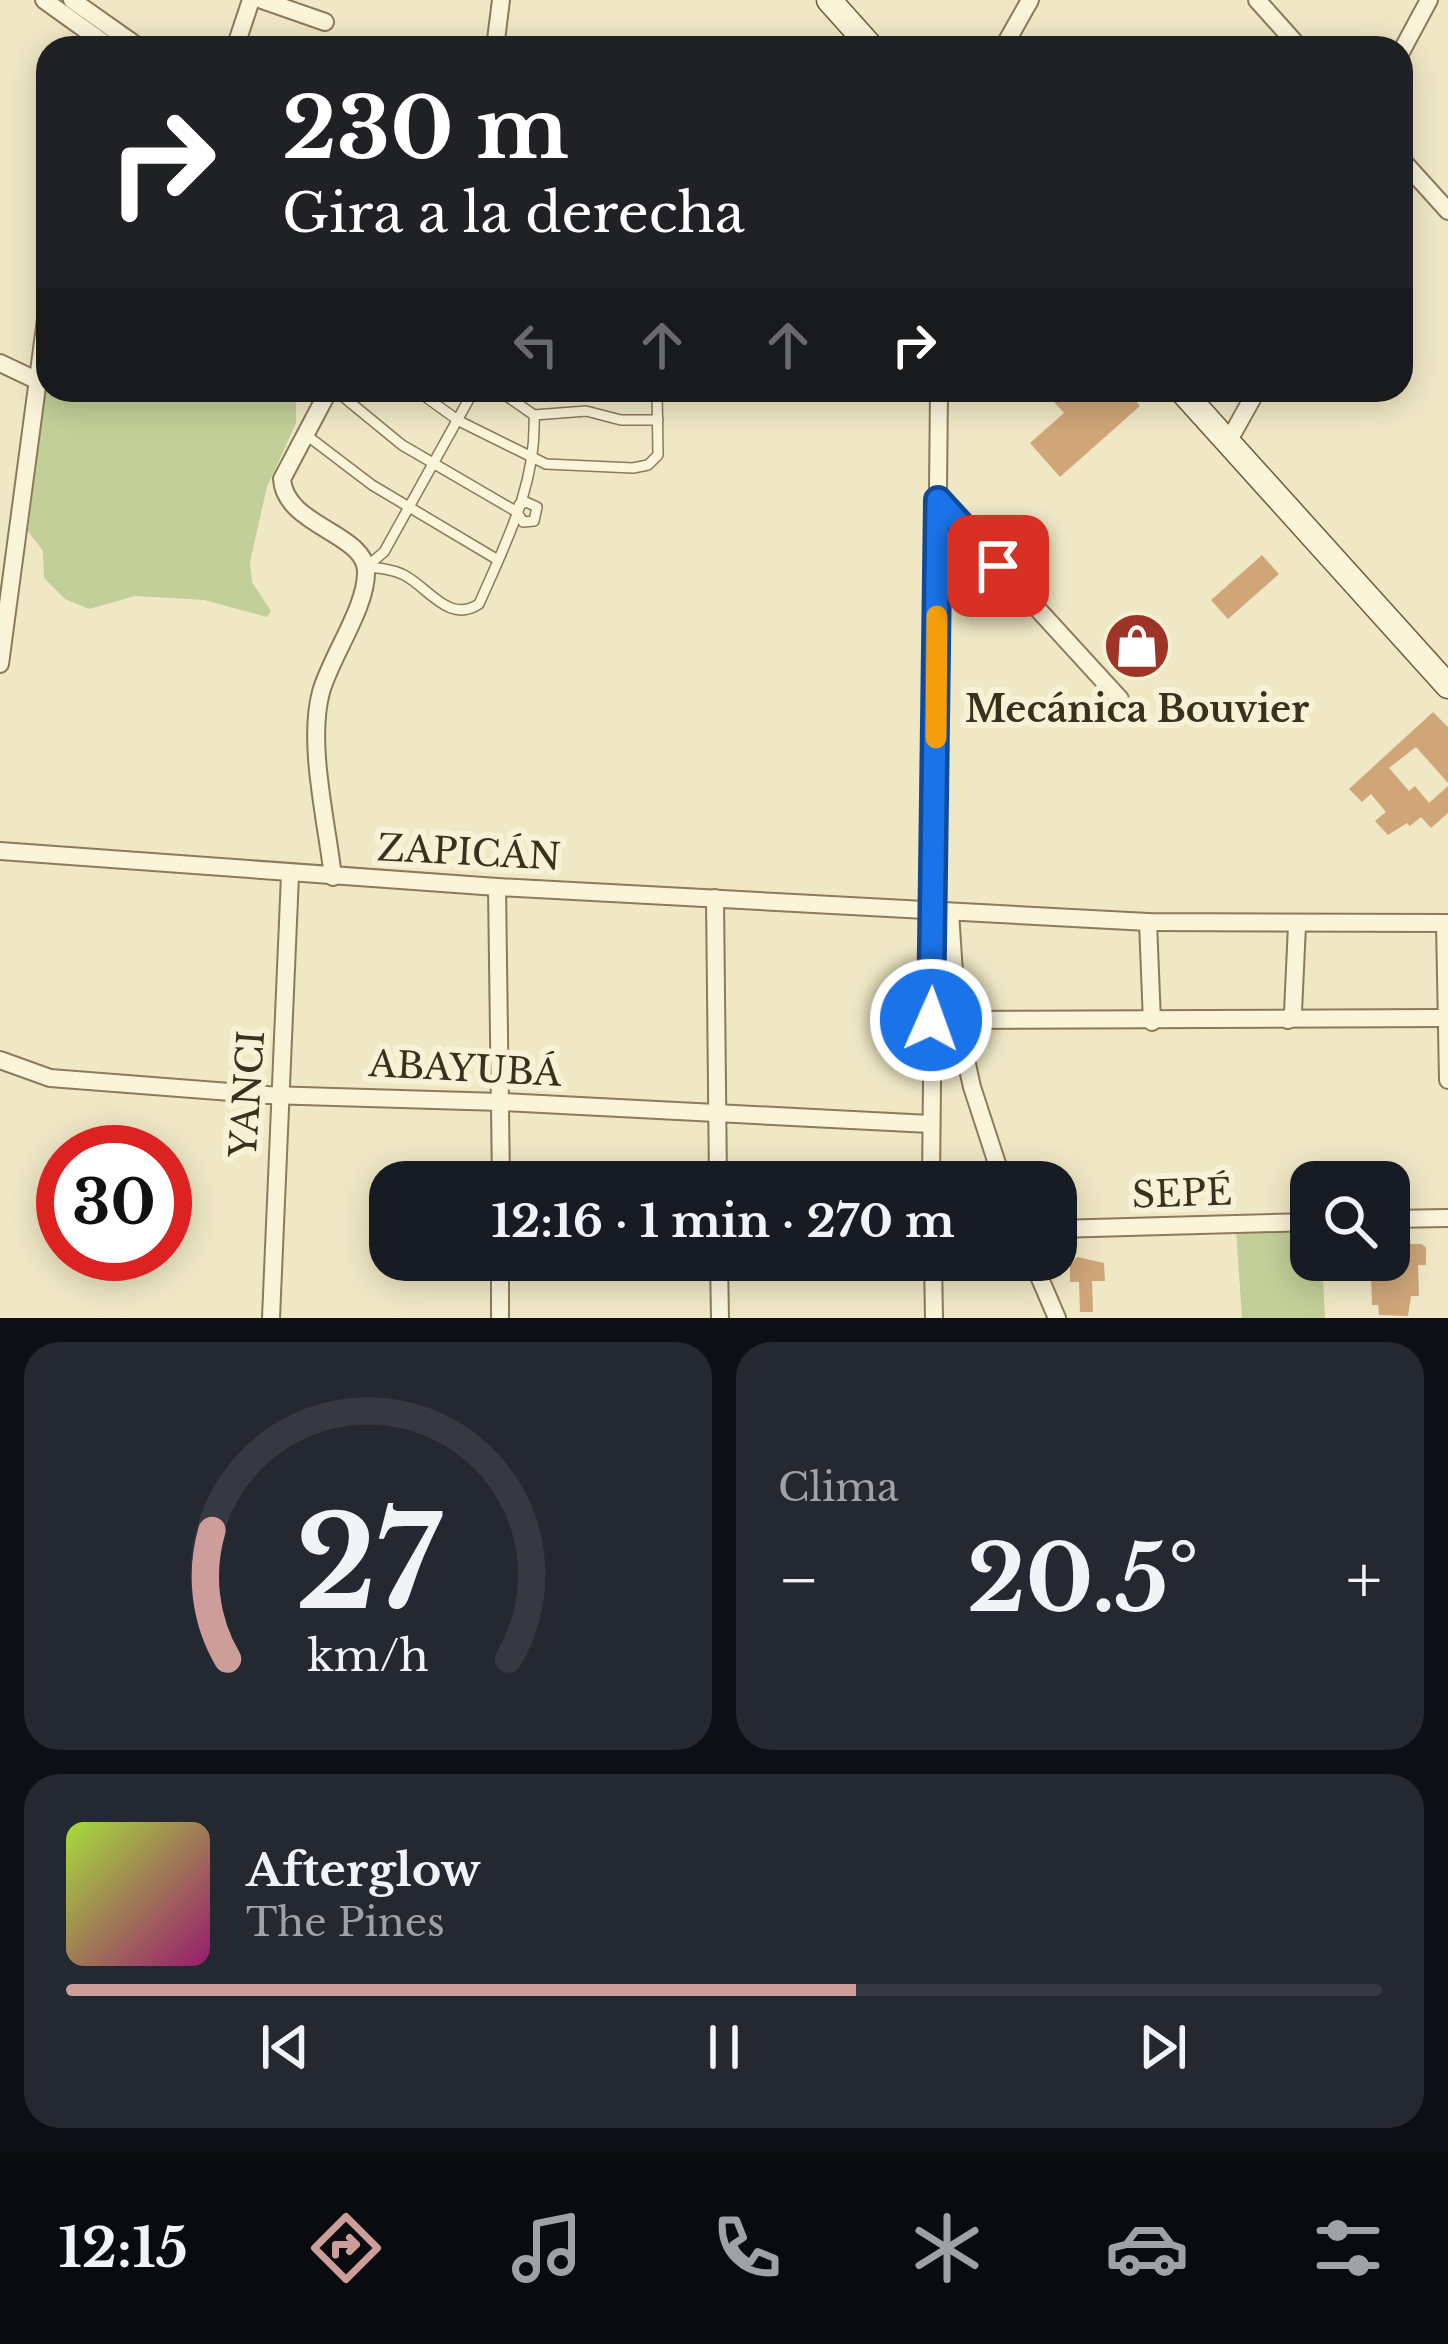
<!DOCTYPE html>
<html lang="es">
<head>
<meta charset="utf-8">
<style>
  body { margin:0; font-family:"Libre Baskerville",serif; background:#242831; color:#f1f3f6; height:100vh; display:flex; flex-direction:column; font-size:45px; white-space:nowrap }
  * { box-sizing:border-box; margin:0 }
  p { font-size:39px; color:#9ea1a6 }
  .icon { flex:none; width:66px; height:66px; fill:none; stroke:currentColor; stroke-width:2; stroke-linecap:round; stroke-linejoin:round }
  .map { position:relative; height:1318px; overflow:hidden }
  .side { display:flex; flex-direction:column; gap:24px; padding:24px; background:#0d0f14; flex:1 }
  .side>* { flex:none }
  .hud { position:absolute; left:36px; top:36px; width:1377px; height:366px; border-radius:36px; box-shadow:0 6px 30px #0003; background:#202124; color:#fff; overflow:hidden }
  .fabs { position:absolute; left:1290px; top:1161px; display:grid; gap:24px }
  .fabs a { display:grid; place-items:center; width:120px; height:120px; border-radius:24px; background:#171b24; box-shadow:0 6px 30px #0003; font-size:60px }
  .speed { position:absolute; left:36px; top:1125px; display:flex; gap:24px; font-size:60px; font-weight:700; text-align:center }
  .speed>* { display:grid; place-content:center; width:156px; height:156px; border-radius:50%; background:#171b24; box-shadow:0 6px 30px #0003; line-height:1 }
  .speed .limit { border:18px solid #d22; background:#fff; color:#111 }
  .pin { position:absolute; display:grid; place-items:center; width:102px; height:102px; color:#fff; margin:-51px; border-radius:24px; box-shadow:0 6px 18px #0006 }
  .me { position:absolute; width:132px; margin:-66px; rotate:2deg; stroke-linejoin:round; filter:drop-shadow(0 0 9px #0008) }
  .turn { display:flex; align-items:center; gap:42px; height:252px; padding:0 48px; font-size:54px }
  .turn .icon { width:156px; height:156px; stroke-width:2.5 }
  .turn b { display:block; font-size:84px; line-height:102px }
  .lanes { display:flex; align-items:center; height:114px; padding:0 48px; background:#0003; justify-content:center; gap:60px; direction:ltr }
  .lanes .off { opacity:.35 }
  .big { font-size:90px; font-weight:700; line-height:1.1 }
  .side .tile { flex:1; display:flex; flex-direction:column; justify-content:center; gap:18px; min-width:0; padding:0 42px; border-radius:36px; background:#242831 }
  .side .dial { align-items:center; gap:0 }
  .dial svg { height:312px; overflow:visible; fill:none; stroke:#363941; stroke-width:7; stroke-linecap:round; text-anchor:middle }
  .dial text { fill:#f1f3f6; stroke:none }
  .song { display:flex; align-items:center; gap:36px }
  .cover { width:144px; height:144px; border-radius:18px; background:linear-gradient(135deg,hsl(80 70% 55%),hsl(320 70% 35%)) }
  .played { height:12px; border-radius:6px; background:linear-gradient(90deg,#cc9d99 60%,#363941 60%) }
  .keys { display:flex; justify-content:space-around; direction:ltr }
  .heat { display:flex; justify-content:space-between; align-items:center; font-size:66px; direction:ltr }
  .side .tiles { flex:1; display:grid; gap:24px; grid-template-columns:1fr 1fr }
  .tile:last-child { grid-column:span 2 }
  .trip { position:absolute; left:369px; top:1161px; width:708px; height:120px; border-radius:36px; background:#171b24; box-shadow:0 6px 30px #0003; font-weight:700; line-height:120px; text-align:center }
  .menu { display:flex; height:192px; justify-content:space-around; align-items:center; background:#090b0e; color:#9ea1a6 }
  .menu .icon { width:84px; height:84px }
  .menu .selected { color:#cc9d99 }
  .menu b { font-size:54px; color:#f1f3f6 }
  .map>svg:first-child { display:block }
</style>
</head>
<body>
<div class="map">
<svg width="1448" height="1318" viewBox="0 0 1448 1318">
  <rect width="100%" height="100%" fill="#f0e8c5"/>
  <g fill="#c3cf98">
    <path d="M48,367V390H296V423L267,487L250,562L252,582L271,611L267,617L204,600L135,596L89,609L65,599L44,578L43,551L28,531Z"/>
    <path d="M1311,1227V1260H1322L1325,1318H1242L1236,1230Z"/>
  </g>
  <g fill="#d0a679">
    <path d="M1043,390H1126L1140,406L1060,477L1030,443L1064,413Z"/>
    <path d="M1262,555L1279,574L1228,619L1211,600Z"/>
    <path d="M1433,712L1448,727V783L1416,747L1389,768L1409,791L1415,786L1429,803L1448,786V813L1431,828L1421,817L1410,826L1407,823L1388,835L1375,821L1386,812L1371,794L1362,802L1349,789Z"/>
    <path d="M1408,1244H1422L1426,1248V1265H1418L1419,1296H1411L1408,1316L1379,1315L1378,1305H1372L1371,1273L1337,1272V1260H1392V1247Z"/>
    <path d="M1077,1257L1104,1263L1105,1281H1092L1093,1312H1080L1079,1282H1070V1266Z"/>
  </g>
  <g fill="none" stroke-linecap="round" stroke-linejoin="round">
    <g stroke="#8c7a5a" stroke-width="12">
      <g id="lane">
        <path d="M335,390L402,445L517,512L523,522L534,521L537,507L526,502L519,505"/>
        <path d="M416,390L459,421L546,464L633,468L648,465L658,455L657,390"/>
        <path d="M534,415L586,411L621,420H658"/>
        <path d="M305,434L372,485L498,560"/>
        <path d="M366,567C379,568 392,569 404,575C429,588 449,624 479,604C506,542 537,484 534,415L498,390"/>
        <path d="M366,567L384,552L474,390"/>
      </g>
    </g>
    <g stroke="#8c7a5a" stroke-width="20">
      <g id="street">
        <path d="M44,0L111,48"/>
        <path d="M72,0L140,48"/>
        <path d="M262,0L325,22"/>
        <path d="M1257,0L1300,48"/>
        <path d="M235,48L251,0"/>
        <path d="M495,48L501,0"/>
        <path d="M1003,48L1030,0"/>
        <path d="M1401,52L1429,0"/>
        <path d="M1401,159L1448,211"/>
        <path d="M0,363L38,381"/>
        <path d="M329,390L282,479C285,526 365,533 366,571C367,607 331,656 321,692C307,744 327,823 333,877"/>
        <path d="M1228,442L1257,390"/>
        <path d="M938,500L1120,699"/>
        <path d="M0,664L48,304"/>
        <path d="M0,851L497,887L1148,922L1448,923"/>
        <path d="M497,887L501,1182"/>
        <path d="M715,898L718,1182"/>
        <path d="M950,912L957,1019L972,1087L1003,1182"/>
        <path d="M1148,922L1152,1022"/>
        <path d="M1445,923L1448,1080"/>
        <path d="M931,1020L1444,1018"/>
        <path d="M1288,1020L1293,1012L1297,925"/>
        <path d="M0,1060L50,1078L268,1095L501,1102L930,1124"/>
        <path d="M931,1182L939,390"/>
        <path d="M1389,1219L1448,1218"/>
        <path d="M1056,1229L1311,1222"/>
        <path d="M719,1260L720,1318"/>
        <path d="M933,1260L934,1318"/>
        <path d="M1032,1260L1057,1318"/>
        <path d="M271,1318L290,875"/>
        <path d="M500,1318V1260"/>
      </g>
    </g>
    <g stroke="#6e5b3d" stroke-width="27">
      <g id="secondary">
        <path d="M829,0L872,48"/>
        <path d="M1181,390L1448,686"/>
      </g>
    </g>
    <use href="#lane" stroke="#faf4d9" stroke-width="9"/>
    <use href="#street" stroke="#faf4d9" stroke-width="16"/>
    <use href="#secondary" stroke="#faf4d9" stroke-width="24"/>
  </g>
  <g fill="none" stroke-linecap="round" stroke-linejoin="round">
    <g stroke="#114b97" stroke-width="30">
      <path id="route" d="M931,1020L938,500L998,566"/>
    </g>
    <use href="#route" stroke="#1a73e8" stroke-width="21"/>
    <path stroke="#f59e0b" stroke-width="21" d="M936,738L937,616"/>
  </g>
  <defs>
    <g id="shop-disc" transform="scale(3.45)"><circle r="9.5" fill="#9e3327" stroke="#f7f1d5"/><path d="M-5-2.5h2.3a2.7 3.5 0 0 1 5.4 0H5L5.5 6h-11ZM-1.5-2.5h3a1.5 2.3 0 0 0-3 0Z" fill="#fff"/></g>
  </defs>
  <g fill-rule="evenodd">
    <use href="#shop-disc" x="1137" y="646"/>
  </g>
  <g text-anchor="middle" stroke-width="12" stroke-linejoin="round" paint-order="stroke">
    <g font-size="36" font-weight="bold" fill="#3b301e" stroke="#f7f1d5">
      <text x="1137" y="722">Mecánica Bouvier</text>
    </g>
    <g font-size="36" fill="#3b301e" stroke="#f7f1d5">
      <text transform="translate(469 852) rotate(3)" y="13">ZAPICÁN</text>
      <text transform="translate(465 1068) rotate(3)" y="13">ABAYUBÁ</text>
      <text transform="translate(247 1094) rotate(-86)" y="13">YANCI</text>
      <text transform="translate(1182 1193) rotate(-2)" y="13">SEPÉ</text>
    </g>
  </g>
</svg>
<div class="fabs">
<a><svg class="icon" aria-label="search" viewBox="0 0 24 24"><circle cx="10" cy="10" r="6"/><path d="M15 15l6 6"/></svg></a>
</div>
<div class="speed"><div class="limit">30</div></div>
<div class="pin" style="left:998px;top:566px;background:#d93025"><svg class="icon" aria-label="arrive" viewBox="0 0 24 24"><path d="M6 21V4h12l-3 4 3 4H6"/></svg></div>
<svg class="me" style="left:931px;top:1020px" viewBox="-20 -20 40 40"><circle r="17" fill="#1a73e8" stroke="#fff" stroke-width="3"/><path d="M0-11L8 9 0 5-8 9z" fill="#fff"/></svg>
<div class="trip">12:16 · 1 min · 270 m</div>
<div class="hud">
<div class="turn"><svg class="icon" aria-label="right" viewBox="0 0 24 24"><path d="M7 20v-9h11M14 6l5 5-5 5"/></svg><div><b>230 m</b>Gira a la derecha</div></div>
<div class="lanes"><svg class="icon off" aria-label="left" viewBox="0 0 24 24"><path d="M17 20v-9H6M10 6l-5 5 5 5"/></svg><svg class="icon off" aria-label="ahead" viewBox="0 0 24 24"><path d="M12 20V5M6 11l6-6 6 6"/></svg><svg class="icon off" aria-label="ahead" viewBox="0 0 24 24"><path d="M12 20V5M6 11l6-6 6 6"/></svg><svg class="icon" aria-label="right" viewBox="0 0 24 24"><path d="M7 20v-9h11M14 6l5 5-5 5"/></svg></div>
</div>
</div>
<section class="side">
<div class="tiles">
<div class="tile dial"><svg viewBox="0 0 100 80">
<path d="M14 69A42 42 0 1 1 86 69"/>
<path d="M14 69A42 42 0 0 1 10 36" stroke="#cc9d99"/>
<text x="50" y="56" font-size="32" font-weight="700">27</text>
<text x="50" y="72" font-size="11">km/h</text>
</svg></div>
<div class="tile"><p>Clima</p>
<div class="heat"><a>−</a><b class="big">20.5°</b><a>+</a></div>
</div>
<div class="tile">
<div class="song"><i class="cover"></i><div><b>Afterglow</b><p>The Pines</p></div></div>
<div class="played"></div>
<div class="keys"><svg class="icon" aria-label="previous" viewBox="0 0 24 24"><path d="M18 5L8 12l10 7zM5 5v14"/></svg><svg class="icon" aria-label="pause" viewBox="0 0 24 24"><path d="M8 5v14M16 5v14"/></svg><svg class="icon" aria-label="next" viewBox="0 0 24 24"><path d="M6 5l10 7-10 7zM19 5v14"/></svg></div>
</div>
</div>
</section>
<nav class="menu">
<b>12:15</b>
<svg class="icon selected" aria-label="directions" viewBox="0 0 24 24"><path d="M12 3l9 9-9 9-9-9zM9 14v-3h6M13 9l2 2-2 2"/></svg>
<svg class="icon" aria-label="music" viewBox="0 0 24 24"><path d="M9 18V5l10-2v13"/><circle cx="6" cy="18" r="3"/><circle cx="16" cy="16" r="3"/></svg>
<svg class="icon" aria-label="phone" viewBox="0 0 24 24"><path d="M5 4h4l2 5-3 2q2 4 5 5l2-3 5 2v4C11 20 4 13 5 4z"/></svg>
<svg class="icon" aria-label="climate" viewBox="0 0 24 24"><path d="M12 3v18M4 7l16 10M4 17L20 7"/></svg>
<svg class="icon" aria-label="car" viewBox="0 0 24 24"><path d="M5 17H2v-5l4-1 3-4h7l3 4 3 1v5h-3M9 17h6M6 11h13"/><circle cx="7" cy="17" r="2"/><circle cx="17" cy="17" r="2"/></svg>
<svg class="icon" aria-label="filters" viewBox="0 0 24 24"><path d="M4 7h16M4 17h16"/><circle cx="9" cy="7" r="2"/><circle cx="15" cy="17" r="2"/></svg>
</nav>
</body>
</html>
